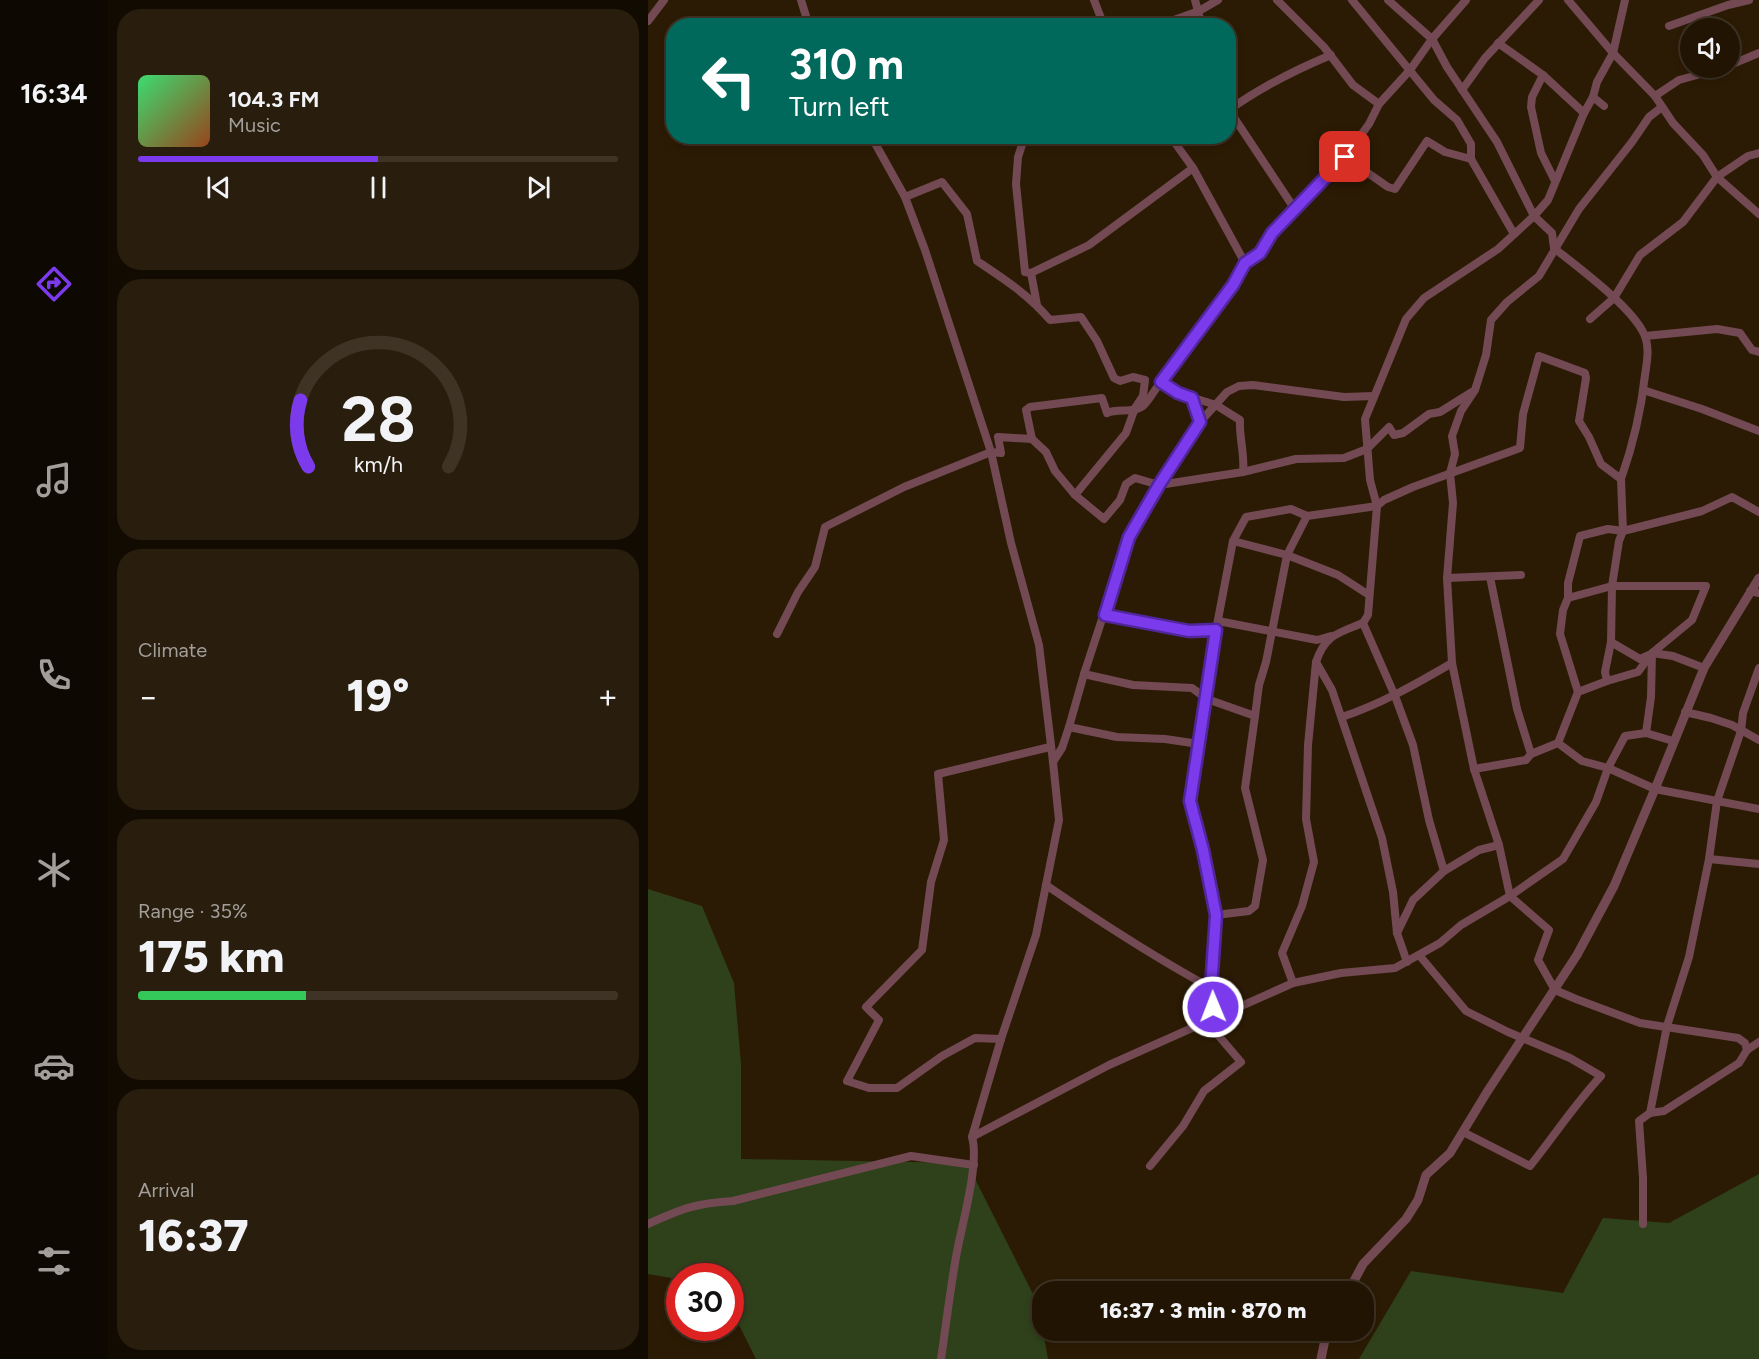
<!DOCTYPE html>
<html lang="en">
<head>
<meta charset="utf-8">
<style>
  body { margin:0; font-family:Figtree,sans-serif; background:#291d0d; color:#f1f3f6; height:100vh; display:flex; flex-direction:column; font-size:22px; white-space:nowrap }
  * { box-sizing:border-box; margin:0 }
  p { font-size:20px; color:#a29e9a }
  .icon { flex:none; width:33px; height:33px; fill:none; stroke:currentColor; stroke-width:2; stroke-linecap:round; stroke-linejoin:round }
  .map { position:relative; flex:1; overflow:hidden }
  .side { display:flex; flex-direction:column; gap:9px; padding:9px; background:#120b02; width:540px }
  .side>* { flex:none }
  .hud { position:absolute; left:18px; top:18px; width:570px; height:126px; border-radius:24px; box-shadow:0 3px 9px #0003,0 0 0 2px #3e3325; background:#00695c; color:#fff; overflow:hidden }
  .buttons { position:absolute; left:1032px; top:18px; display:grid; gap:12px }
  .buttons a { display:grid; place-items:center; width:60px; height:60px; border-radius:50%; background:#211403; box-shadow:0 3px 9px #0003,0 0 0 2px #3e3325; font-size:30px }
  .speed { position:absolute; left:18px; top:1263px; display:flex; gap:12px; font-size:30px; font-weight:700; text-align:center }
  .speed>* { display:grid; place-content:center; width:78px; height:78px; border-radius:50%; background:#211403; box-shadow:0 3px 9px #0003,0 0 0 2px #3e3325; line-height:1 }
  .speed .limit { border:9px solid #d22; background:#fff; color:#111 }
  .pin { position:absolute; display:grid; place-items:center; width:51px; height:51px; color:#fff; margin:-26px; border-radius:12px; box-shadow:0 3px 9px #0006 }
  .me { position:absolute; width:66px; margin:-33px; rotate:359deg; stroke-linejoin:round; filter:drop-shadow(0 0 4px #0008) }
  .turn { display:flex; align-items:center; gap:21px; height:126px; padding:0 24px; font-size:27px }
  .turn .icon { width:78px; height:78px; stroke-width:2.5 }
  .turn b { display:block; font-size:42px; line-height:51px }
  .big { font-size:45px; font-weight:800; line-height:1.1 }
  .side .card { flex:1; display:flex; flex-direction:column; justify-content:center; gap:9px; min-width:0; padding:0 21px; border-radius:24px; background:#291d0d }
  .side .dial { align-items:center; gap:0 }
  .dial svg { height:156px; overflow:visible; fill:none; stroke:#3e3325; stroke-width:7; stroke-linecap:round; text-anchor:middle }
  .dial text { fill:#f1f3f6; stroke:none }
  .song { display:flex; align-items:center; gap:18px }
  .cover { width:72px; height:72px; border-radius:9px; background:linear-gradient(135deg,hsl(140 70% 55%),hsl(20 70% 35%)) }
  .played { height:6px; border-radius:3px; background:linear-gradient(90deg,#7c3aed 50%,#3e3325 50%) }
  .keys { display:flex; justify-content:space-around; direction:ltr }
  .heat { display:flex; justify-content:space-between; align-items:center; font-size:33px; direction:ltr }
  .charge { height:9px; border-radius:4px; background:linear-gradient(90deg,#34c759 35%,#3e3325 0) }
  .trip { position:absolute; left:384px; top:1281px; width:342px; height:60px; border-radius:24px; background:#211403; box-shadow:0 3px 9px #0003,0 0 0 2px #3e3325; font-weight:800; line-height:60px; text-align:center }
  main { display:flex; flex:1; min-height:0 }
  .dock { display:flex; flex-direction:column; width:108px; justify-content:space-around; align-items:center; background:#0d0801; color:#a29e9a }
  .dock .icon { width:42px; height:42px }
  .dock .active { color:#7c3aed }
  .dock b { font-size:27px; color:#f1f3f6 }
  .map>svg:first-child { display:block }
</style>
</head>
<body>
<main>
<nav class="dock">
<b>16:34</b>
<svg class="icon active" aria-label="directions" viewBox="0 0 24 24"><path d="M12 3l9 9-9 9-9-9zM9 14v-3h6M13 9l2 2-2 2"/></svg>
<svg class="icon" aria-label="music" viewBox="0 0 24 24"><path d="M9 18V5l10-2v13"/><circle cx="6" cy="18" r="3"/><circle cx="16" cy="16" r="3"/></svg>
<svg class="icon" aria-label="phone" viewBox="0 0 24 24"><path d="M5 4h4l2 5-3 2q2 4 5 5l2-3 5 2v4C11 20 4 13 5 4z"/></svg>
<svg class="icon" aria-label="climate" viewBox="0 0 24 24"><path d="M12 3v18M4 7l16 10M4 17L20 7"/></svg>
<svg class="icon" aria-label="car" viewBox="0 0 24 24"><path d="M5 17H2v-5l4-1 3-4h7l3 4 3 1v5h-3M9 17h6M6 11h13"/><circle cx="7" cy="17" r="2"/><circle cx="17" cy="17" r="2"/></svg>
<svg class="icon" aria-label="filters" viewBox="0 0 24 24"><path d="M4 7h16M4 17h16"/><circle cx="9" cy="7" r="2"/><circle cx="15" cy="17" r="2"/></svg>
</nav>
<section class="side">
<div class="card">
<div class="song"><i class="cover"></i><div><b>104.3 FM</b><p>Music</p></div></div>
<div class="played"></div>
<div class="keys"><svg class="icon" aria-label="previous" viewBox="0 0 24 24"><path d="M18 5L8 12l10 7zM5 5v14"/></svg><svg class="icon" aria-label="pause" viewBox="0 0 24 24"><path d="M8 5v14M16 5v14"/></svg><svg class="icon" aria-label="next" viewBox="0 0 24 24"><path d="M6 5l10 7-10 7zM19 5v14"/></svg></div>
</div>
<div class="card dial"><svg viewBox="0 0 100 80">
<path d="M14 69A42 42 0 1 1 86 69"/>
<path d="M14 69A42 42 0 0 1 10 35" stroke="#7c3aed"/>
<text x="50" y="56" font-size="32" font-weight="700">28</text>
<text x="50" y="72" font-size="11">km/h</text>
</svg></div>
<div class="card"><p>Climate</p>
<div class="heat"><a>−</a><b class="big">19°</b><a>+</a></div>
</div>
<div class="card"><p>Range · 35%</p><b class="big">175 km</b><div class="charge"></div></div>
<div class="card"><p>Arrival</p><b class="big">16:37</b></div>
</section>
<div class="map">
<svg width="1111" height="1359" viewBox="0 0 1111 1359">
  <rect width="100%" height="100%" fill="#2c1b04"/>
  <g fill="#2f411a">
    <path d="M0,889L54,906L86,983L93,1064V1159L319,1163L390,1304L400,1359H108L91,1325L83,1318L82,1276H32L31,1283L23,1278L0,1274Z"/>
    <path d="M1111,1174V1359H711L763,1271L915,1293L955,1218L1021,1223Z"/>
  </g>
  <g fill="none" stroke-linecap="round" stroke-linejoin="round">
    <g stroke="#734954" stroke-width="8">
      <path d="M153,0L161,26"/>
      <path d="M446,0L456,26"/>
      <path d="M547,0L554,26"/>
      <path d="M629,0L676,47L705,85L731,104"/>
      <path d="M704,0L786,100L809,120L823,144V159"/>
      <path d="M740,0L784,39L799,67L849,142L886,216L904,233L906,248C931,268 984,307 996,334C1002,347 999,362 997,375C993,412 985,445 973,479"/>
      <path d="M920,0L965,53L1007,96L1025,123L1055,155L1069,177L1111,214"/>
      <path d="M0,21L16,0"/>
      <path d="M509,26L551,11L570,0"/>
      <path d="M1021,26L1080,5L1101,0"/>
      <path d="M850,43L895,75L936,113"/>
      <path d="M1082,65L1111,53"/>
      <path d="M895,75L884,97L883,107L893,153L907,181"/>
      <path d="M814,90L837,58L891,0"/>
      <path d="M1007,96L1031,80L1074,68"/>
      <path d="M945,97L956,106"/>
      <path d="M1014,107L1001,117L984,142L931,209L891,276L859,302L843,320L838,355L827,390L813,411L804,436L807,454L802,473L805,503L799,578L804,663L826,769L851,845L862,896L901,930L890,960L907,990L928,999L992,1023L1090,1038L1097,1043L1099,1050"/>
      <path d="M223,136L257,197L277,250L343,452L363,543L391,645L405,762L411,820L388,935L353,1039L324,1137C332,1164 313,1227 308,1257C302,1291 298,1325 293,1359"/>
      <path d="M377,136L370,157L368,184L377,272L383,273"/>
      <path d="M697,157L740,187L747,189L779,141L797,152L823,159L866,234"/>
      <path d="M545,168L597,263"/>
      <path d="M257,197L294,182L319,214L329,261C356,279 381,295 402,320L433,317L449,341L466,378L472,381L485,377L497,380L495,396L487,408L478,433L427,495"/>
      <path d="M648,208L644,205L581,110C613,87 647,70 683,55"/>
      <path d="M389,305L383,273L441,245L545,168L522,136"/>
      <path d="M942,319L966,298L992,255L1035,222L1069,177L1100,156L1111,153"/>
      <path d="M997,336L1069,329L1092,333L1104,350L1111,352"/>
      <path d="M513,382L585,285L597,263L612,253L624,233L697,157L721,124L731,104L762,70L784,39L818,0"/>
      <path d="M995,390L1054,409L1111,431"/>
      <path d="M544,397L552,422"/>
      <path d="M595,472C597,455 591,438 592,420L568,405L530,393L513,382C507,389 502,399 496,405C486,414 470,408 459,413L454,398L382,407L378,410L384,439L398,452L407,471L427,495L456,519L472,500L478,484L487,478L511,485L595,472L648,459L696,458L719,449L741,427L746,435L755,433L781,414L792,412L824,392"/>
      <path d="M585,541L598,517L643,509L659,516L729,506L736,500L765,487L872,448L875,414L891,356L937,373L938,378L931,421L941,437L953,464L973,479L975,531L971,541L964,586L963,642L957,672L959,681L930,692L910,743L883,754"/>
      <path d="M799,578L873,575"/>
      <path d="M1102,591L1111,593"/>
      <path d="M920,598L964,586H1058L1044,620L1004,653L1003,697L998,733"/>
      <path d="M457,615L541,631L568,630L585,541L639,555L690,575L721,595"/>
      <path d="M570,621L669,640L683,636"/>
      <path d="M715,623C690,633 677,635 668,662L684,690L734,838L745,892L749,933L759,962"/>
      <path d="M129,634L150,592L167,567L177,527L256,487L343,452L353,453L350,437L384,439"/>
      <path d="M963,642L992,659L1001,655"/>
      <path d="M436,674L485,685L544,688L559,699L607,716L597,788L615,860L607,906L601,911L568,915"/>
      <path d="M959,681L990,672L1004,653L1025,656L1056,668"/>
      <path d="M930,692L912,634L915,610L920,598V583L932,536L960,529L975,531L1054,511L1084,497L1111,512"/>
      <path d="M1037,712L1063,718L1084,725L1111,740"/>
      <path d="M607,716L611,685L618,662L639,555L659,516"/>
      <path d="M694,717C733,704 768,684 804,663"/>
      <path d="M421,727L469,737L517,739L551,744"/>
      <path d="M910,743L934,761L960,768L1007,789L1111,809"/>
      <path d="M405,762L414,748L421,727L436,674L481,537L511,485L552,422L579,392L591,386L605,385L696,397L726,396"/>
      <path d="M826,769L878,760L883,754L869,709L842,577"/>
      <path d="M851,845L831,850L796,871L781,820L765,745L747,696L715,623L720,615L729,506L722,480L717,419L758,319L776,298L850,249L886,216L900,200L936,113L945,97L949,82L965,53L977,0"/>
      <path d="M1061,859L1111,864"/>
      <path d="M398,885C452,922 506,957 563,988"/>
      <path d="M749,933L765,900L796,871"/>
      <path d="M771,955L818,1011L860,1032L922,1058L953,1076C927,1104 906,1136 882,1166L815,1132"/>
      <path d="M645,983L693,973L747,968L792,943L813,925L862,896L915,859L948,802L960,768L977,736L998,733L1025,741"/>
      <path d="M353,1039L327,1038L294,1056L249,1088H221L199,1081L231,1020L218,1007L274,950L283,882L296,840L290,774L402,747"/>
      <path d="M1002,1113L1016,1111L1091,1063L1099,1050L1111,1042"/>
      <path d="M324,1137L461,1065L645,983L634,953L654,906L666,862L658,819L660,745L668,662"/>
      <path d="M502,1166L535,1126L556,1091L593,1062L558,1021L565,1007L563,988L568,915L555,850L542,801L568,630"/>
      <path d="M0,1224C33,1209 48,1203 85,1201L263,1156L326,1165"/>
      <path d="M995,1224V1178L991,1121L1002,1113L1019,1026L1041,957L1061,859L1069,801L1093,731L1095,713L1111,668"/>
    </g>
    <g stroke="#734954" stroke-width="9">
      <path d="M700,1292L715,1264L758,1219L770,1200L778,1175L802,1153L839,1092L929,955L966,886L1007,789L1056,668L1111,578"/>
      <path d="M673,1359L679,1330"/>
    </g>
  </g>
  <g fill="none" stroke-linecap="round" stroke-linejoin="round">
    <g stroke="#51269a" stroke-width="15">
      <path id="route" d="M565,1007L563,988L568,915L555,850L542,801L568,630L541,631L457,615L481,537L511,485L552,422L544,398L530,393L513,382L585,285L597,263L612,253L624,233L697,157"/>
    </g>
    <use href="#route" stroke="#7c3aed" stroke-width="10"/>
  </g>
</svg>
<div class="buttons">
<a><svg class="icon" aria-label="sound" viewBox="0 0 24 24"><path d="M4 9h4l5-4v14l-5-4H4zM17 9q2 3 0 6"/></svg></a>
</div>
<div class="speed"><div class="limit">30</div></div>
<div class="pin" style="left:697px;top:157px;background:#d93025"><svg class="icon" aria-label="arrive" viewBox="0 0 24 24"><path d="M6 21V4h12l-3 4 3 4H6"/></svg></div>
<svg class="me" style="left:565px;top:1007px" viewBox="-20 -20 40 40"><circle r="17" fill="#7c3aed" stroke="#fff" stroke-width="3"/><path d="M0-11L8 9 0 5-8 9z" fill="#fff"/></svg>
<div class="trip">16:37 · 3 min · 870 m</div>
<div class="hud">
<div class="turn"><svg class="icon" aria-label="left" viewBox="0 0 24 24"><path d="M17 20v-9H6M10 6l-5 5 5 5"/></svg><div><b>310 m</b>Turn left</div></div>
</div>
</div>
</main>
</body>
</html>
